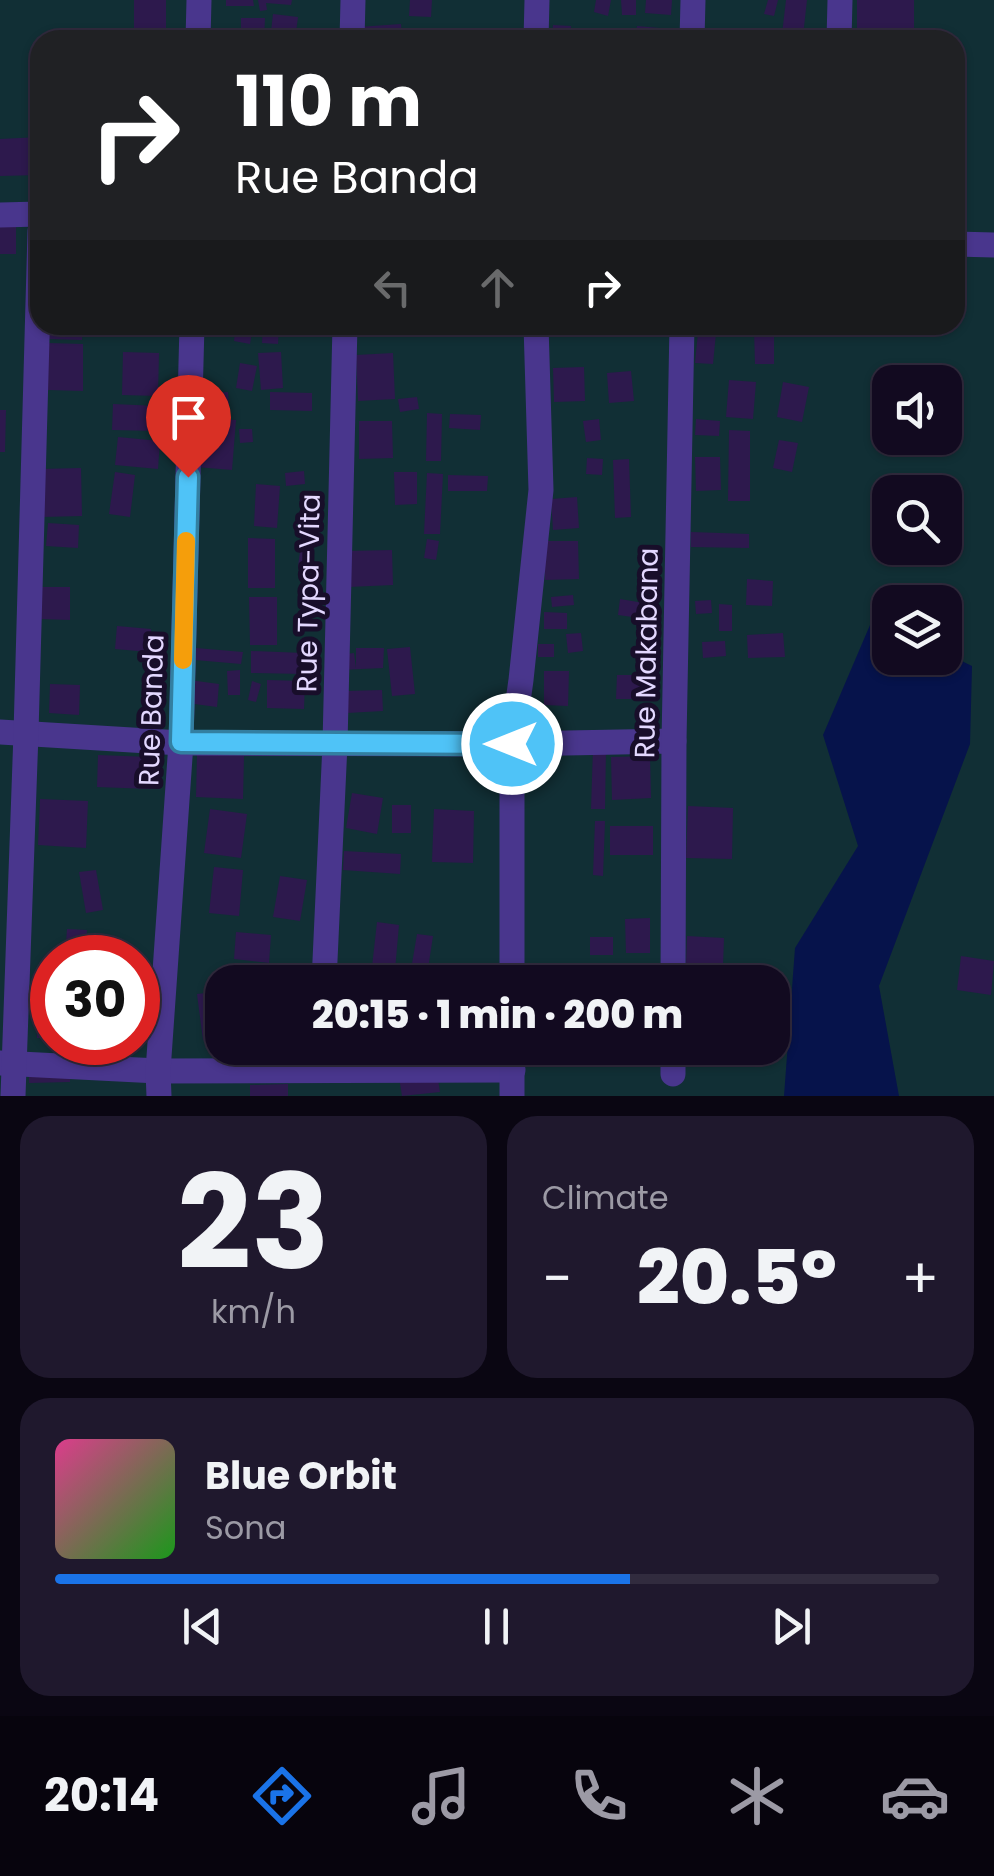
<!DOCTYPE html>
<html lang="en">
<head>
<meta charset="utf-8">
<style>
  body { margin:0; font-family:Poppins,sans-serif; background:#1f182d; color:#f1f3f6; height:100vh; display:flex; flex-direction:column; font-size:38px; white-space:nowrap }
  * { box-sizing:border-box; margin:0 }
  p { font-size:32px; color:#9c9aa5 }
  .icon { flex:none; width:55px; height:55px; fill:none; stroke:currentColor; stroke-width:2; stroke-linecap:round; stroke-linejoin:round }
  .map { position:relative; height:1096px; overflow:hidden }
  .sheet { display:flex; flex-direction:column; gap:20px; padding:20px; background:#0a0612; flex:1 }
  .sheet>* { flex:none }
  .hud { position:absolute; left:30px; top:30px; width:935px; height:305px; border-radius:30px; box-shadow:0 2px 8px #0004,0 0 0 2px #312b3e; background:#202124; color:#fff; overflow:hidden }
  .buttons { position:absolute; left:872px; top:365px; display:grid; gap:20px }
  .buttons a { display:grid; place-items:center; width:90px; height:90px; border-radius:20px; background:#120a20; box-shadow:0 2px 8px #0004,0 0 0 2px #312b3e; font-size:50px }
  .speed { position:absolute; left:30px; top:935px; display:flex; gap:20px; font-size:50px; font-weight:700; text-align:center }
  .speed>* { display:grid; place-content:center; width:130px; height:130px; border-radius:50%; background:#120a20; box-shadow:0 2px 8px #0004,0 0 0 2px #312b3e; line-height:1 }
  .speed .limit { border:15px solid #d22; background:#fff; color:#111 }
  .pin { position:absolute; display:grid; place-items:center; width:85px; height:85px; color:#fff; margin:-102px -42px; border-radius:50% 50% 50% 0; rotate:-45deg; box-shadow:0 0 10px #0007 }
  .pin .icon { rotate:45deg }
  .me { position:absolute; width:110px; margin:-55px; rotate:270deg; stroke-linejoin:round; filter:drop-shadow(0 0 8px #0008) }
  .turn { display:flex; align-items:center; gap:35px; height:210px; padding:0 40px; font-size:45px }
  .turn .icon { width:130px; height:130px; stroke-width:2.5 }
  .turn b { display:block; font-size:70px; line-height:85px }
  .lanes { display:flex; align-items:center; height:95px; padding:0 40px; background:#0003; justify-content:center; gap:50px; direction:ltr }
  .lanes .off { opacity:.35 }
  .big { font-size:75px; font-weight:800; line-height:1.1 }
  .sheet .tile { flex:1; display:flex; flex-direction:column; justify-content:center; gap:15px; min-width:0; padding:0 35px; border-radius:30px; background:#1f182d }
  .sheet .dial { align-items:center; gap:0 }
  .dial b { font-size:130px; line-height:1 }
  .song { display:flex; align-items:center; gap:30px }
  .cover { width:120px; height:120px; border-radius:15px; background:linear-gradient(135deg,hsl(330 70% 55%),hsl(120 70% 35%)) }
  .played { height:10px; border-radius:5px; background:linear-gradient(90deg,#1a73e8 65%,#312b3e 65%) }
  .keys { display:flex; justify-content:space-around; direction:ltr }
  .heat { display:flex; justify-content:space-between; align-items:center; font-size:55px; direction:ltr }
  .sheet .tiles { flex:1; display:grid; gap:20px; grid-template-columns:1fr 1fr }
  .tile:last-child { grid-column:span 2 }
  .trip { position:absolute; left:205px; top:965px; width:585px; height:100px; border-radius:30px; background:#120a20; box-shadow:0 2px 8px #0004,0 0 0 2px #312b3e; font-weight:800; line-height:100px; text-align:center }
  .menu { display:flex; height:160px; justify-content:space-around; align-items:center; background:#07040d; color:#9c9aa5 }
  .menu .icon { width:70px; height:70px }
  .menu .active { color:#1a73e8 }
  .menu b { font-size:45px; color:#f1f3f6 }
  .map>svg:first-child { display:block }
</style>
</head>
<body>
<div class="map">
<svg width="994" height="1096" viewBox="0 0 994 1096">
  <rect width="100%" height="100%" fill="#180e2a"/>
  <path fill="#112f35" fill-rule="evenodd" d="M0,0H994V1096H0ZM40,40H955V325H40ZM890,382H945V438H890ZM890,492H945V548H890ZM890,602H945V658H890ZM52,958H138V1042H52ZM222,982H772V1048H222Z"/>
  <path fill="#06134b" d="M873,618L890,627V658H945V653L972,666L970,744L879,986L899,1096H784L795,948L858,846L823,735Z"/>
  <g fill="#2d194d">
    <rect x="134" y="0" width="32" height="40"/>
    <path d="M226,0H253L254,6H226Z"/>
    <path d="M258,0H292L291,5L266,3L267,10L260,11Z"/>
    <path d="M410,0H432L431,17L409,16Z"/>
    <path d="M596,0H611L608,16L594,12Z"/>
    <path d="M621,0H636V15H622Z"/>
    <path d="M646,0H672L671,15L645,13Z"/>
    <path d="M768,0H778L774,16L764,14Z"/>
    <path d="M786,0H807L803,36L782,34Z"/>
    <rect x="857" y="0" width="57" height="38"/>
    <path d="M273,14L298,17L295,40H270Z"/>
    <path d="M241,18H265L264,40H241Z"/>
    <path d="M401,24L402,40H359L358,27Z"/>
    <path d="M553,25L571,26L570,40H552Z"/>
    <path d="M637,26L671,29V40H635Z"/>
    <path d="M429,28V40H409V29Z"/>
    <path d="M463,29L501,34L500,40H461Z"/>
    <path d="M40,137V175L0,176V139Z"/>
    <path d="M0,223L16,224V254H0Z"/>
    <path d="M49,325H83L82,340L49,339Z"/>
    <path d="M199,325H227V331L201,335Z"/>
    <path d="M236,325H253L250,344L234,341Z"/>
    <path d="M263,325H279L278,344L262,343Z"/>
    <path d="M774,328V364H755L754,329Z"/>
    <path d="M698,332L716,333L713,364L695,363Z"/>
    <path d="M48,343L83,344V391L48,390Z"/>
    <path d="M123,352L159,353L158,396L122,395Z"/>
    <path d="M281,352L283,388L261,390L258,353Z"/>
    <path d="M393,353L395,399L358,401L356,355Z"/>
    <path d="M240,363L257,366L252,391L236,388Z"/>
    <path d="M584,367L585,401L554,402L553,368Z"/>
    <path d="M631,371L634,401L609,403L607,373Z"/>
    <path d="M729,380L756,382L753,419L726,417Z"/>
    <path d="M783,382L809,387L802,422L777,417Z"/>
    <path d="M228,392L229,406L195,407L194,393Z"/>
    <path d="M270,392L312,393V411L270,410Z"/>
    <path d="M417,397L419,409L400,412L398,399Z"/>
    <path d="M113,404L158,406L157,431L112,430Z"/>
    <path d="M0,410H6L5,452H0Z"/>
    <path d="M427,413L442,414L441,461H426Z"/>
    <path d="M450,414L481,415L480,430L449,428Z"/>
    <path d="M200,417L236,420L232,470L196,467Z"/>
    <path d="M599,419L601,440L586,442L583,421Z"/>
    <path d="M696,419L720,421L719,436L695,435Z"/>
    <path d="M359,421H392L393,458L359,459Z"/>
    <path d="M239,429H252L253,442L240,443Z"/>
    <path d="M729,430L750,431V501H728Z"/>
    <path d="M118,437L160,441L158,469L115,465Z"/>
    <path d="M779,440L798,443L792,472L773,468Z"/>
    <path d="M695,457H720L721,490L696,491Z"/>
    <path d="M587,458L603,459L602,475L586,474Z"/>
    <path d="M629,459L631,517L615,518L613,460Z"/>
    <path d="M81,468L82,516L42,517L40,469Z"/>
    <path d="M304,471L305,484L286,486L285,473Z"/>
    <path d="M115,472L135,475L130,517L109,514Z"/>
    <path d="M394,472H417V504L395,505Z"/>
    <path d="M427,473L443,474L440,534H424Z"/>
    <path d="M448,475L488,476L487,491H448Z"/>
    <path d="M256,484L280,486L277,528L254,526Z"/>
    <path d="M577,497L579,528L553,530L551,499Z"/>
    <path d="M48,523L79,525L78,548L46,546Z"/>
    <path d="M691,532L749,534V548L691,547Z"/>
    <path d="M248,538L275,539V588H248Z"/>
    <path d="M427,539L439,541L436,560L424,558Z"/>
    <path d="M545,541H578L579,579L545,580Z"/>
    <path d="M392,550L393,585L348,587L346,551Z"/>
    <path d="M300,551L314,552L312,568L298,567Z"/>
    <path d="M747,579L773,581L772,606L746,605Z"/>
    <path d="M40,587H70V620L40,619Z"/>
    <path d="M573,595L574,605L552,607L551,597Z"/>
    <path d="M249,597H277V645H250Z"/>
    <path d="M620,599L656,605L654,620L618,615Z"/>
    <path d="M711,600L712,613L696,614L695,601Z"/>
    <path d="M719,604L732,605V631H719Z"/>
    <path d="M544,612L567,613V629H544Z"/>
    <path d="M117,626L151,629L149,652L115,649Z"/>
    <path d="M652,631H660V663H651Z"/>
    <path d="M581,633L583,651L568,653L566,634Z"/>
    <path d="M783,633L785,657L748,658L747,635Z"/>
    <path d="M725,641L726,656L703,658L702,642Z"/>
    <rect x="538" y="644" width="16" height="13"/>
    <path d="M410,647L415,694L392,696L387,649Z"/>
    <path d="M196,648L243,652L241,664L195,660Z"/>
    <path d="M356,648H384L383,668L340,670L338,655L354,653L356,668Z"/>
    <path d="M251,651L304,653V674L251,673Z"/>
    <path d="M240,670V695H228L227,671Z"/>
    <path d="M544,671H569L568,706L544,705Z"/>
    <path d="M617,675H645L644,699H616Z"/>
    <path d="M189,680L219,684L217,707L187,703Z"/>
    <path d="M267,680L305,681L304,709L267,708Z"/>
    <path d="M252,681L261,684L256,702L248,700Z"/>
    <path d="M50,684L80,685L79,715L49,713Z"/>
    <path d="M382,690L383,711L347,713L346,691Z"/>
    <path d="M593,748L606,749L605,809H591Z"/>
    <path d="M197,754L244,756L243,799L196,797Z"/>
    <path d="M98,755L151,757L150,789L97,787Z"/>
    <path d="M650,756L651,798L612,800L611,757Z"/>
    <path d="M352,793L383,798L377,834L346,828Z"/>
    <path d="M40,799L88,801L86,848L38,845Z"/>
    <rect x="392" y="805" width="19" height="28"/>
    <path d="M688,806L733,808L732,859L686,858Z"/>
    <path d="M210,809L247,814L241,858L204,853Z"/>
    <path d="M434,809L474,811L473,863L432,862Z"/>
    <path d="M595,821H605L603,876L593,875Z"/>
    <rect x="610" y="826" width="43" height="29"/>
    <path d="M344,851L401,854L400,874L343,870Z"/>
    <path d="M214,867L243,870L239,916L209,913Z"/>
    <path d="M96,870L103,910L86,913L79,872Z"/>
    <path d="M280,876L307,880L300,921L273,917Z"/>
    <path d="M650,918V953H626L625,919Z"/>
    <path d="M377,922L399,925L395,970L372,967Z"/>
    <path d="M67,929L87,930L85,958H65Z"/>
    <path d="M236,932L271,935L269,963L234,959Z"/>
    <path d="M417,934L433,936L426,982H409Z"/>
    <path d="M687,936L724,938L723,966L686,963Z"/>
    <rect x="590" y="937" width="23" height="18"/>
    <path d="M961,956L994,961L991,995L957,990Z"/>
    <path d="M36,984H52V1038H37Z"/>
    <path d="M222,991V1038L203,1040L197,994Z"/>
    <path d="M70,1068V1082L29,1083V1070Z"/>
    <path d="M437,1073L440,1092L402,1096L399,1077Z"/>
    <path d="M288,1084V1096H250V1085Z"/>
  </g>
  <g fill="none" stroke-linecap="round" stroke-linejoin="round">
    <g stroke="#49368d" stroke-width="25">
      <path d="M198,40L199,0"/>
      <path d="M352,40L353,0"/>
      <path d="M536,40L537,0"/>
      <path d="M692,40L693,0"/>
      <path d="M839,40L840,0"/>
      <path d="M0,215L40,214"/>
      <path d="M955,244L994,245"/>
      <path d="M0,732L181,743L512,744L674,741"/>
      <path d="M324,982L335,744L345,325"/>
      <path d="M512,982V744L521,680L541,490L536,325"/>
      <path d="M673,982L674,741L682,325"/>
      <path d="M0,1063L158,1071L513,1070"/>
      <path d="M673,1074V1048"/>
      <path d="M13,1096L26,733L40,231"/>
      <path d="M159,1096L158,1071L181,743L192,325"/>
      <path d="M512,1096V1048"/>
    </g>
  </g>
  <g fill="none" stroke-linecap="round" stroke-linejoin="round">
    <g stroke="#337fa1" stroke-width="25">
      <path id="route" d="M188,477L181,742L512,744"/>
    </g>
    <use href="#route" stroke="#4fc3f7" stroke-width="18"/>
    <path stroke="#f59e0b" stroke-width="18" d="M183,660L186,541"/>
  </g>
  <g text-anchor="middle" stroke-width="10" stroke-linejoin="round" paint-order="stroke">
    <g font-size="28" fill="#e3d8ff" stroke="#180e2a">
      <text transform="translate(308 593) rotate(-89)" y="10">Rue Typa-Vita</text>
      <text transform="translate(646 653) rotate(-89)" y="10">Rue Makabana</text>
      <text transform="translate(151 710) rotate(-88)" y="10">Rue Banda</text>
    </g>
  </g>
</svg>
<div class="buttons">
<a><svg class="icon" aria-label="sound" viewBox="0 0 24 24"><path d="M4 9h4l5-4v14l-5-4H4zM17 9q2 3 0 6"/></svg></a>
<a><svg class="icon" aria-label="search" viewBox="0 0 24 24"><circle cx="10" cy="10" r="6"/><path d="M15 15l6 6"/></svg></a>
<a><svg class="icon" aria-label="layers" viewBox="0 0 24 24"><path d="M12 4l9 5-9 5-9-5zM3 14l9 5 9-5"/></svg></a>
</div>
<div class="speed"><div class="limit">30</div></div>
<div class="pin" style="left:188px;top:477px;background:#d93025"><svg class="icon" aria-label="arrive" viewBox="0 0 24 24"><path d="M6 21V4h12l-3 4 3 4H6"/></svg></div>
<svg class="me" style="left:512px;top:744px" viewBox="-20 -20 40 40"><circle r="17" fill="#4fc3f7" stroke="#fff" stroke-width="3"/><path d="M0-11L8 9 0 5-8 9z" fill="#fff"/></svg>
<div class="trip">20:15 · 1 min · 200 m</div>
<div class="hud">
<div class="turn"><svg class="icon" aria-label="right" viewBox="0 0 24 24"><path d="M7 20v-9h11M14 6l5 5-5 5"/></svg><div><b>110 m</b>Rue Banda</div></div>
<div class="lanes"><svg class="icon off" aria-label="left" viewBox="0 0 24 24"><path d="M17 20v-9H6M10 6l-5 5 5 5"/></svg><svg class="icon off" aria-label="ahead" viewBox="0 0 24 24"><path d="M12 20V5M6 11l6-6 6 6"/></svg><svg class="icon" aria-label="right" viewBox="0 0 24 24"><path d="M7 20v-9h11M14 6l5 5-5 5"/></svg></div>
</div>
</div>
<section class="sheet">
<div class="tiles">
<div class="tile dial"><b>23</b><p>km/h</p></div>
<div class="tile"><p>Climate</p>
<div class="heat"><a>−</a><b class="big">20.5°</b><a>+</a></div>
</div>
<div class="tile">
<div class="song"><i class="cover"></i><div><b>Blue Orbit</b><p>Sona</p></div></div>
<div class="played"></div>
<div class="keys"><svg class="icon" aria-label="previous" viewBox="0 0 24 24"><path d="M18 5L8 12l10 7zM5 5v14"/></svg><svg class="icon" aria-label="pause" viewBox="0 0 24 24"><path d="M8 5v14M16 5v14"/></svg><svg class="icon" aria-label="next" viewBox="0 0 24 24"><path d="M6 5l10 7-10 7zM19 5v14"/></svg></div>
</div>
</div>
</section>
<nav class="menu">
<b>20:14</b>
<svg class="icon active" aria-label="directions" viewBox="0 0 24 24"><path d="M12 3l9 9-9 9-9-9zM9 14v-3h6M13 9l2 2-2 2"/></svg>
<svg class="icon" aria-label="music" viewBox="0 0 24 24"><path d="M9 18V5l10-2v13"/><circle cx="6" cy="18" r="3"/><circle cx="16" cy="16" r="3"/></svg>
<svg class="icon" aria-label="phone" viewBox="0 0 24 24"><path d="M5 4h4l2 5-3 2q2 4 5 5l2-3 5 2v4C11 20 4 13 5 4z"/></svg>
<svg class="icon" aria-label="climate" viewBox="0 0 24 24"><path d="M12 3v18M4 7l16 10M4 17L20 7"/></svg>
<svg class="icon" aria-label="car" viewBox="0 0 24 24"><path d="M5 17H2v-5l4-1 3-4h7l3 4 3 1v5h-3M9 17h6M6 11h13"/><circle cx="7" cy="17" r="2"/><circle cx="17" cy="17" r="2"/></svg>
</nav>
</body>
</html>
